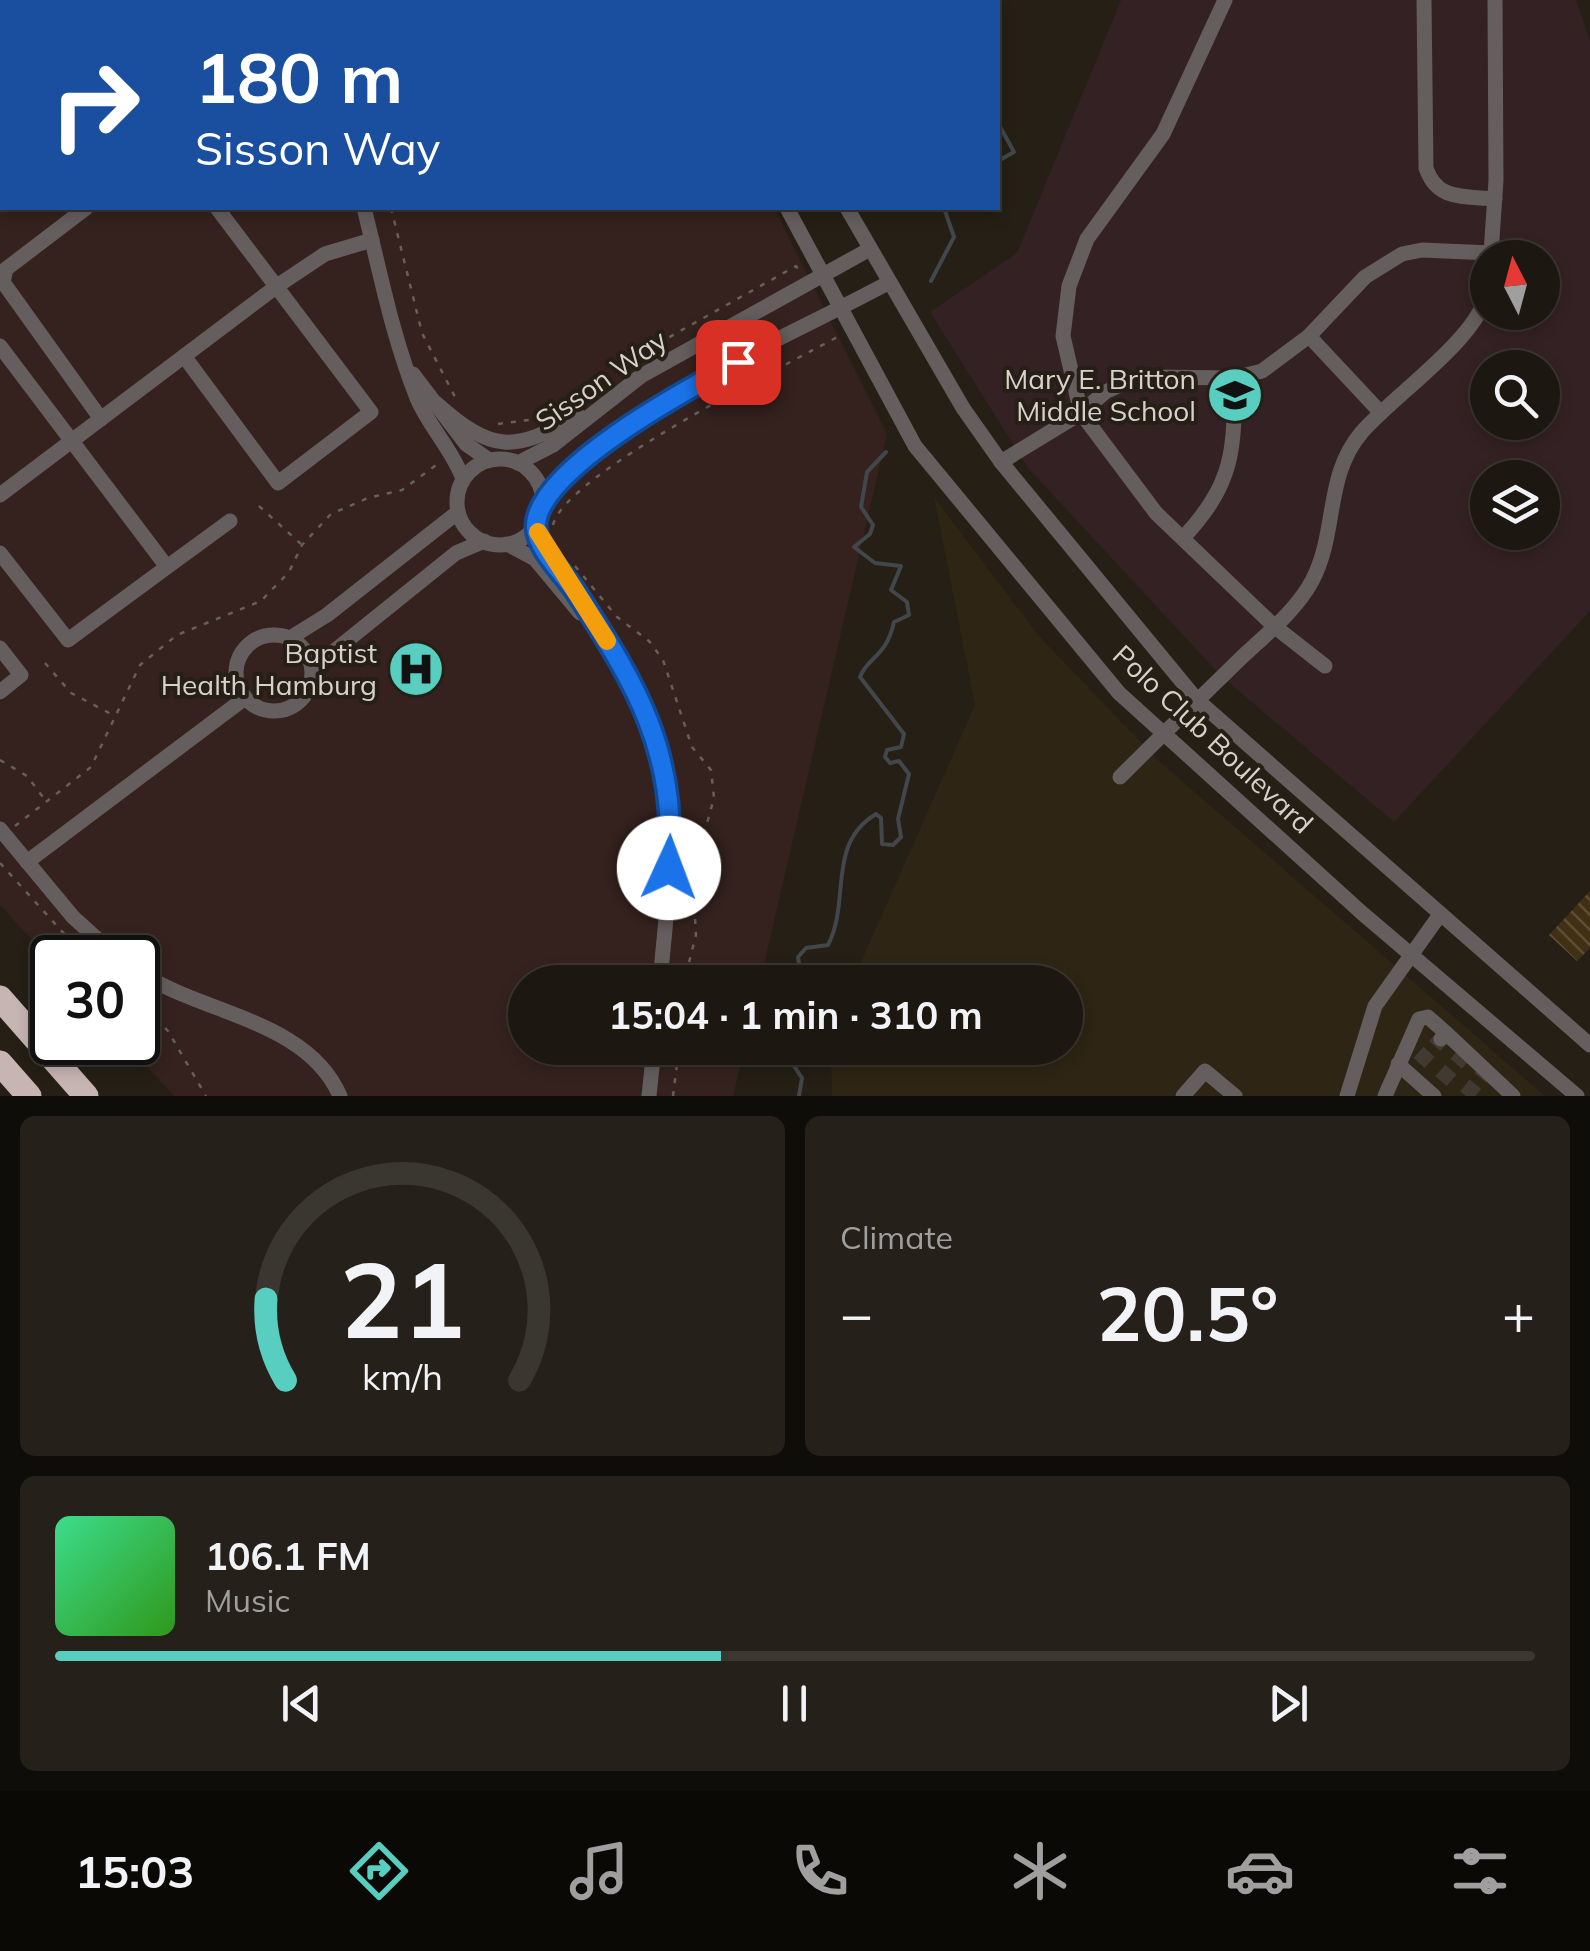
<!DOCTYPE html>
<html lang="en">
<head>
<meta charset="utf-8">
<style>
  body { margin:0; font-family:Mulish,sans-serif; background:#252019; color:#f1f3f6; height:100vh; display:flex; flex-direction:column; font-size:38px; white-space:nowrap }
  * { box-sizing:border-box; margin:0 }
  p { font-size:32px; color:#a09f9f }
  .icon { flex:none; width:55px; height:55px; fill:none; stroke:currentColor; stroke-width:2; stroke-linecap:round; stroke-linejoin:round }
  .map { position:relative; height:1096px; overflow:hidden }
  .drawer { display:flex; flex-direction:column; gap:20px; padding:20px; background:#0f0d09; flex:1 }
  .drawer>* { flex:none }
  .top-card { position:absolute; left:0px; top:0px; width:1000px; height:210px; box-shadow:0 5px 15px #0003,0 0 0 2px #3a3630; background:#1a4fa0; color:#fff; overflow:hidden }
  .needle { width:65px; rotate:354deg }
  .fabs { position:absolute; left:1470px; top:240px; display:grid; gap:20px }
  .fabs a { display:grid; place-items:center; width:90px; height:90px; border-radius:50%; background:#1c1710; box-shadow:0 5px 15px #0003,0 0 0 2px #3a3630; font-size:50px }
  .speed { position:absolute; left:30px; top:935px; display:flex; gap:20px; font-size:50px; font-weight:700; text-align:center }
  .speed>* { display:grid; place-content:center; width:130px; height:130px; border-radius:50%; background:#1c1710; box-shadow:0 5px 15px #0003,0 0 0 2px #3a3630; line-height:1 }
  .speed .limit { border:5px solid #111; border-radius:15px; background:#fff; color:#111 }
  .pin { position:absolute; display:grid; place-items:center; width:85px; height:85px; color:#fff; margin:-42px; border-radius:20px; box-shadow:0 5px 15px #0006 }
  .me { position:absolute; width:110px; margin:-55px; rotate:2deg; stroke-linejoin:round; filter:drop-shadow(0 0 8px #0008) }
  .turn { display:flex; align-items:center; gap:35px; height:210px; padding:0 30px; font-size:45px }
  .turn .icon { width:130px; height:130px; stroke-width:2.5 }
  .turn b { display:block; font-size:70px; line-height:85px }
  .big { font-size:75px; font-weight:700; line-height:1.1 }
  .drawer .widget { flex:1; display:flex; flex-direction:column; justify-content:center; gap:15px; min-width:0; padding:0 35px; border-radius:15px; background:#252019 }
  .drawer .dial { align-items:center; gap:0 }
  .dial svg { height:260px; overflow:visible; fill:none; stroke:#3a3630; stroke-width:7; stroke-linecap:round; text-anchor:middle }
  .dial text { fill:#f1f3f6; stroke:none }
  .song { display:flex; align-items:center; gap:30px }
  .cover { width:120px; height:120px; border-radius:15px; background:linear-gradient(135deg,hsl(150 70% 55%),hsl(110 70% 35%)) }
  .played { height:10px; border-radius:5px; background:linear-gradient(90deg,#58cec0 45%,#3a3630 45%) }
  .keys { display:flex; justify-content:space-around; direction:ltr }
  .heat { display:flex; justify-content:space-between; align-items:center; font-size:55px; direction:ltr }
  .drawer .tiles { flex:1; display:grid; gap:20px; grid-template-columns:1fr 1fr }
  .widget:last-child { grid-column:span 2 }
  .trip { position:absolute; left:508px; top:965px; width:575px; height:100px; border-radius:50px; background:#1c1710; box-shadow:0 5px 15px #0003,0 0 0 2px #3a3630; font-weight:700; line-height:100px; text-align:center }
  .menu { display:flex; height:160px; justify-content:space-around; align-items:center; background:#0b0906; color:#a09f9f }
  .menu .icon { width:70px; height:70px }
  .menu .current { color:#58cec0 }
  .menu b { font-size:45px; color:#f1f3f6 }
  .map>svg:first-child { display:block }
</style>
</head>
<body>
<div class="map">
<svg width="1590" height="1096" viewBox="0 0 1590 1096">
  <defs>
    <pattern id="building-back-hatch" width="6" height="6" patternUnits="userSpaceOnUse" patternTransform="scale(2.5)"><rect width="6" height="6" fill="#423014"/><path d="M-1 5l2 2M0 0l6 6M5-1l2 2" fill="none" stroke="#5d4d35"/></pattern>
  </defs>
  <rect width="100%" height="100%" fill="#251f15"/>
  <path fill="#2e2514" d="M934,497L1039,636L1159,761L1545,1096H832L831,1048H1065V982H852L975,705Z"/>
  <path fill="#342124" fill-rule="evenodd" d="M1121,0H1576L1590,41V611L1394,822L1222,677L1028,468L930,312L1017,253ZM1488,258H1542V312H1488ZM1488,368H1542V422H1488ZM1488,478H1542V532H1488Z"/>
  <path fill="#35221e" d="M0,0H691L2,2V208H774L887,434L760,982H525V1048H745L733,1096H174L125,1043L138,1042V958H52V962L0,905Z"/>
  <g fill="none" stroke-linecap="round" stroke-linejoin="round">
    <g stroke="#41474a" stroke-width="4">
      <path d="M972,0V2"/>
      <path d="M998,123L1014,152L998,161"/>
      <path d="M931,281L954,237L944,208"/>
      <path d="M802,982L798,957L806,948L828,945C851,901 826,844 876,814L881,818L882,844L893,845L901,837L898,819L909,774L899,761L890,763L885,757L887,750L901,747L904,734L860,677C868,656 886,658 894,622L909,615L907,602L891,590L901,566L875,563L854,547L870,534L873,525L861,507L867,472L886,452"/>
      <path d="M799,1096L802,1078L790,1060L795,1053L810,1048"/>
    </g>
  </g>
  <path fill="url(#building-back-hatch)" d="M1590,891V948L1577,961L1549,935Z"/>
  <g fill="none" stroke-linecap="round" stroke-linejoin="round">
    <g stroke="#403a30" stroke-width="15" stroke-dasharray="15 8" stroke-linecap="butt">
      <path d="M2,34V40"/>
      <path d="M1419,1063L1441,1039"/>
      <path d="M1441,1081L1462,1057"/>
      <path d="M1466,1096L1482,1076"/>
    </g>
    <g stroke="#666057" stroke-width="2.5" stroke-dasharray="5 8" stroke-linecap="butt">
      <path d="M293,2V0"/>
      <path d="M391,208L422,333L455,397"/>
      <path d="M498,424L536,419L609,371L796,266L799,271"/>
      <path d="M259,506L301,544"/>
      <path d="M553,525C565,474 787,365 839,336"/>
      <path d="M575,566L617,617L649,641L663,660L692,747L711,770L714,798L698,856L693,884L696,935L684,982"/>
      <path d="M45,663L71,693L115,716"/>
      <path d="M0,760L27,776L46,801"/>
      <path d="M15,826L91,767L140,665L177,635L261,601L289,572L302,545L331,514L368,498L402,490L439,463"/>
      <path d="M0,863L86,958"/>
      <path d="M138,1000L168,1031L206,1096"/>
      <path d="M673,1096L679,1048"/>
    </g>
    <g stroke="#655e5e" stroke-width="15">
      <path d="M60,0L62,2"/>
      <path d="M196,0L197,2"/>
      <path d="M711,0L712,2"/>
      <path d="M760,0L761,2"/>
      <path d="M1225,0L1163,134L1087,239L1069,286L1063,336L1081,413L1156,513L1274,626L1325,666"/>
      <path d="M1424,0L1426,168C1437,201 1464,196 1495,199"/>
      <path d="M34,2L37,0"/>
      <path d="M96,2L99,0"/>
      <path d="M171,2L174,0"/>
      <path d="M274,2V0"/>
      <path d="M0,133L2,131"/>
      <path d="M0,200L2,198"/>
      <path d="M86,208L6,269L3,282L101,419"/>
      <path d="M364,208C380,271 392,336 417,398C429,427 452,449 463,479"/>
      <path d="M787,208L915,446L1119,693L1362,913L1577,1096"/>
      <path d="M847,208L963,408L1001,462L1197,700L1590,1045"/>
      <path d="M1491,253L1496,180L1495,0"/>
      <path d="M1309,336L1381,413"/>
      <path d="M0,346L167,567L230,521"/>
      <path d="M184,356L278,483L371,412L217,208"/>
      <path d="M413,374L466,444L489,460"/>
      <path d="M436,403C492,453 514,453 578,415"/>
      <circle cx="500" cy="502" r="43"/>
      <path d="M1001,462L1081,413L1105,392L1129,381L1154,377L1234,378L1262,371L1309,336L1365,277L1402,254L1422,250L1491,253V258"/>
      <path d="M518,463L553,445L641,376L870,249"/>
      <path d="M0,495L277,286L325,254L372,240"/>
      <path d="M543,500C632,399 771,346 888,283"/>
      <path d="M536,526C558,579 599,626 630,675C688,768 669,880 660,982"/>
      <path d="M1183,538C1234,483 1235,450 1234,378"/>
      <path d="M507,544L535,559L580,613"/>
      <path d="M0,553L68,640L167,567"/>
      <circle cx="274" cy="673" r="38"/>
      <path d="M290,638L327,615L458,512"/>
      <path d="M0,648L21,675L0,692"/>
      <path d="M313,668L456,553L484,541"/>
      <path d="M1120,777C1160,737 1200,698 1240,659C1264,636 1296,611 1312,581C1338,532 1324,476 1362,432C1395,394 1478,339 1488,291"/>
      <path d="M0,829L73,917L118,958"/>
      <path d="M27,862L245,698"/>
      <path d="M138,971C200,1014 307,1019 340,1096"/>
      <path d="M1441,1039L1446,1033L1513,1096"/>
      <path d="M1398,1064L1434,1096"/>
      <path d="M649,1096L654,1048"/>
      <path d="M1183,1096L1205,1071L1235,1096"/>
      <path d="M1347,1096L1375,1006L1439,916"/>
      <path d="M1385,1096L1419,1019L1428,1017L1446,1033"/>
    </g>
    <g stroke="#c7b5b4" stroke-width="25">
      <path d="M0,998L86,1096"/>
      <path d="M0,1063L29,1096"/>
    </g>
  </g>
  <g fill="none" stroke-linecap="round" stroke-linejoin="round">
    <g stroke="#114b97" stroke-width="25">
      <path id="route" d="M669,868C677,751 637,686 576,592C564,574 537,549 536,527C534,471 691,387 738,362"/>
    </g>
    <use href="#route" stroke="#1a73e8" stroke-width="18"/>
    <path stroke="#f59e0b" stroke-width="18" d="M538,532L607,641"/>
  </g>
  <defs>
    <g id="school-disc" transform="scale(2.875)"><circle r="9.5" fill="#58cec0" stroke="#251f15"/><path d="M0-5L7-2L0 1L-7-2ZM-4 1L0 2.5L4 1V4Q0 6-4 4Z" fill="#111"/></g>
    <g id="hospital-disc" transform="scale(2.875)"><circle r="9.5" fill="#58cec0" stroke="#251f15"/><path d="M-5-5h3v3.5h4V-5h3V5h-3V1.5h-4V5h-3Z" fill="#111"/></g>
  </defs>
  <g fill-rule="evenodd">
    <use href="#school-disc" x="1235" y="395"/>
    <use href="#hospital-disc" x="416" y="669"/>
  </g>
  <g text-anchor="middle" stroke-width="8" stroke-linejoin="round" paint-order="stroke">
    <g font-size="28" fill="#d6d2cb" stroke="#251f15" text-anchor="end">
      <text x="1196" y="389">Mary E. Britton<tspan x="1196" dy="32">Middle School</tspan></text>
      <text x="377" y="663">Baptist<tspan x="377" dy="32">Health Hamburg</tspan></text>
    </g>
    <g font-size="28" fill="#d6d2cb" stroke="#251f15">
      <text transform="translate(601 380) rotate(-35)" y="10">Sisson Way</text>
      <text transform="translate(1213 739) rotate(43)" y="10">Polo Club Boulevard</text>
    </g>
  </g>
</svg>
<div class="fabs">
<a><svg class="needle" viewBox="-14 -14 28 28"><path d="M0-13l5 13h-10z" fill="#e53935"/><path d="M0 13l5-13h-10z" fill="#a09f9f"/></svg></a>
<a><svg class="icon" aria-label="search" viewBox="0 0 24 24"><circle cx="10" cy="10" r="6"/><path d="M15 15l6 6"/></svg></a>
<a><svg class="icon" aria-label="layers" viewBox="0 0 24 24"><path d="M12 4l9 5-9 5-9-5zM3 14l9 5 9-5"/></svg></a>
</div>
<div class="speed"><div class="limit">30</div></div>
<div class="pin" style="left:738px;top:362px;background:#d93025"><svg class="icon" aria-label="arrive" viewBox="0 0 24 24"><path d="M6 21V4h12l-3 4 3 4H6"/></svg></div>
<svg class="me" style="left:669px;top:868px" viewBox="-20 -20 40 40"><circle r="19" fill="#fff"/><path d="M0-13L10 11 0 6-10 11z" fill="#1a73e8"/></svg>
<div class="trip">15:04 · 1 min · 310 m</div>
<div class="top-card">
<div class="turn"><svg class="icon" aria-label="right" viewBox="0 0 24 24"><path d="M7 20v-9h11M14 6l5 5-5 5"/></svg><div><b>180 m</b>Sisson Way</div></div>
</div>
</div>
<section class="drawer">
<div class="tiles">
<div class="widget dial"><svg viewBox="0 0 100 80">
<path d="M14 69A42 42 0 1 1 86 69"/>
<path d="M14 69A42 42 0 0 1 8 44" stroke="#58cec0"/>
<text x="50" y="56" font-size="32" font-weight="700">21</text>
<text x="50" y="72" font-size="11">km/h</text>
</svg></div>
<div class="widget"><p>Climate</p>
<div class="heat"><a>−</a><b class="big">20.5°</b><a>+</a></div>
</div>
<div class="widget">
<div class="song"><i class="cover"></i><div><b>106.1 FM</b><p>Music</p></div></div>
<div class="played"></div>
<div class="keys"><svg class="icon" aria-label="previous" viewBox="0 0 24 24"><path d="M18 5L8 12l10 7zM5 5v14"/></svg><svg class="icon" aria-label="pause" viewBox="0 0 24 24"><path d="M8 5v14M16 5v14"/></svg><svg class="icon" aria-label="next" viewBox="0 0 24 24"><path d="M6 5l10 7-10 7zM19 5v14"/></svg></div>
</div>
</div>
</section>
<nav class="menu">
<b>15:03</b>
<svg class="icon current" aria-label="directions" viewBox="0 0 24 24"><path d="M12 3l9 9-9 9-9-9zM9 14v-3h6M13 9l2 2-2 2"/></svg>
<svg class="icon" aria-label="music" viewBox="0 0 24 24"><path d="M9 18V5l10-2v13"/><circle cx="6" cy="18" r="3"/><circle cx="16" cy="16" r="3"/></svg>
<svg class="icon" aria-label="phone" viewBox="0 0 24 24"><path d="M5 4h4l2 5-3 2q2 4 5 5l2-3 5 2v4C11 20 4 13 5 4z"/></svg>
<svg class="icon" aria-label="climate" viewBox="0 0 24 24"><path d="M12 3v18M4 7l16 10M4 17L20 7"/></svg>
<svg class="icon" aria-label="car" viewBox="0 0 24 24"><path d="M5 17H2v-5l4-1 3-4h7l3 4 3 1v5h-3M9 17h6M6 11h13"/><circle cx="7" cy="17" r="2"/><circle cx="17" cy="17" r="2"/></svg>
<svg class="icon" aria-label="filters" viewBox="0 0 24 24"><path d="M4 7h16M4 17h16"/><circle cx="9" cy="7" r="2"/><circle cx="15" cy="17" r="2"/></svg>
</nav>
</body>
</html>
